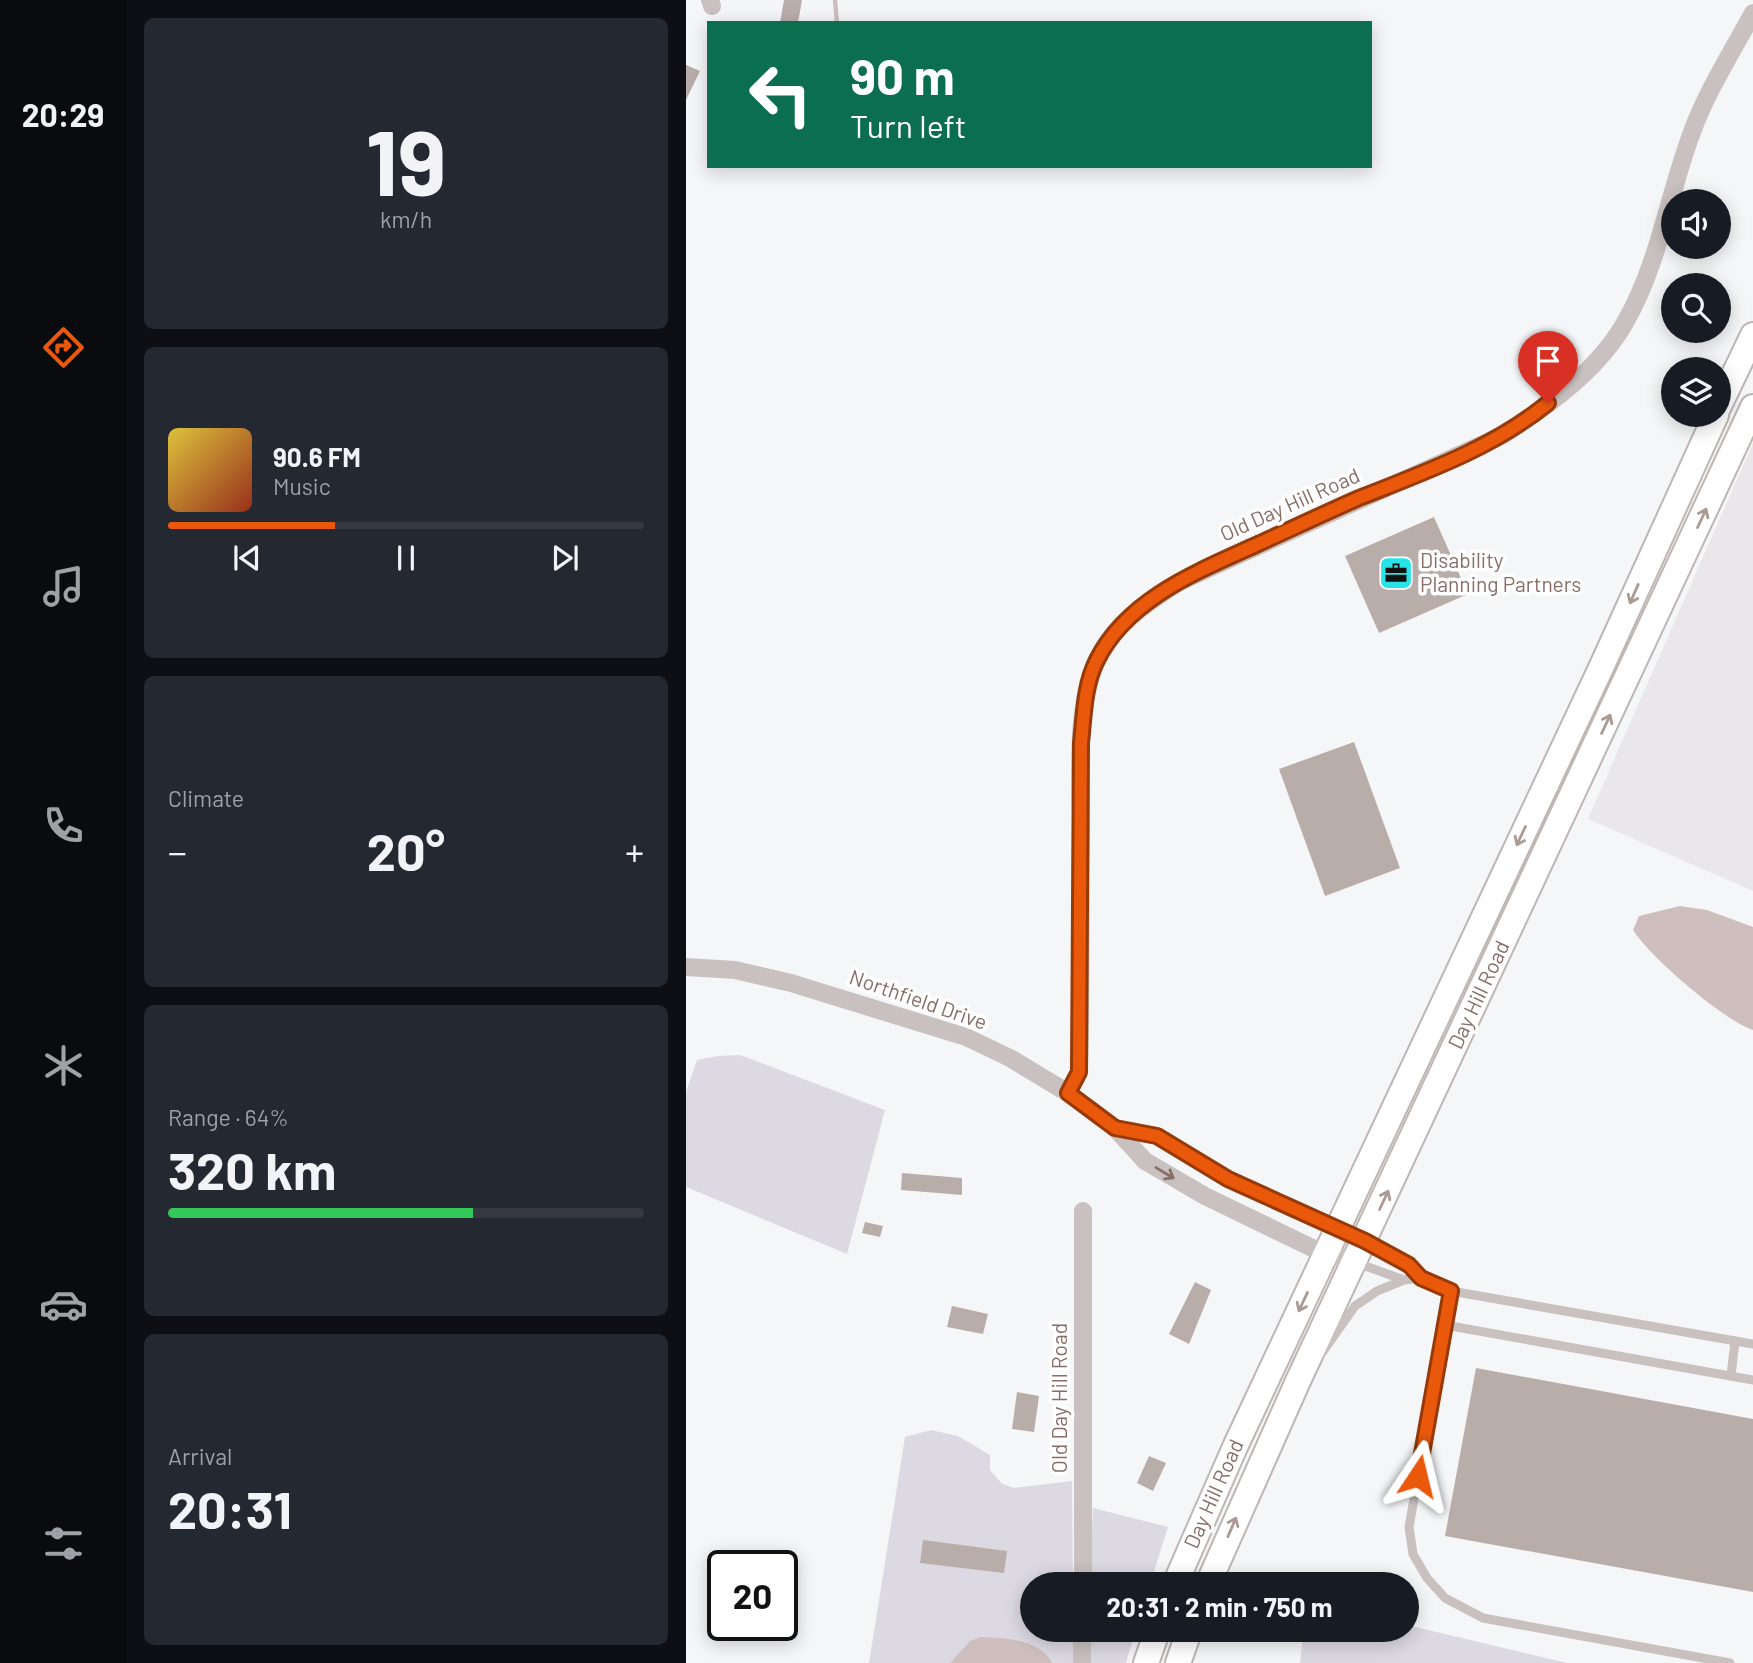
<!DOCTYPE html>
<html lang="en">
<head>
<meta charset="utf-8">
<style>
  body { margin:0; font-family:Barlow,sans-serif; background:#242831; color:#f1f3f6; height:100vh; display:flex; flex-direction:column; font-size:26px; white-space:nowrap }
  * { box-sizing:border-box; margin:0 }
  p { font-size:23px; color:#9ea1a6 }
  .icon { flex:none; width:38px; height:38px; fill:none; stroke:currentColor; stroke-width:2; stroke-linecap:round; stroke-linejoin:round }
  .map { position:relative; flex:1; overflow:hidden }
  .sheet { display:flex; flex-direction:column; gap:18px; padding:18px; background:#0d0f14; width:560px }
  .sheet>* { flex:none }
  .hud { position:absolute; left:21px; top:21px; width:665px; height:147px; border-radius:0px; box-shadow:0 4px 18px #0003; background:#0b6e4f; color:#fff; overflow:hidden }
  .fabs { position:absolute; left:975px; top:189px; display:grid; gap:14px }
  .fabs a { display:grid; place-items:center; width:70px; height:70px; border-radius:50%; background:#171b24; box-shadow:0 4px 18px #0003; font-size:35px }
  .speed { position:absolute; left:21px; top:1550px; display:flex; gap:14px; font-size:35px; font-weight:700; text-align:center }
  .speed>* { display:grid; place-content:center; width:91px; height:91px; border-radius:50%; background:#171b24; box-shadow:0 4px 18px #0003; line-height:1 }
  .speed .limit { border:4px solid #111; border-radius:10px; background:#fff; color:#111 }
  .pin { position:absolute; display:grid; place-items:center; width:60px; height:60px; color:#fff; margin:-72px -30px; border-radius:50% 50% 50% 0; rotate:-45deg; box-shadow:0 0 7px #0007 }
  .pin .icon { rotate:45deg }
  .me { position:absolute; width:77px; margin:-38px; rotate:10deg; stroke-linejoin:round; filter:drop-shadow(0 0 5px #0008) }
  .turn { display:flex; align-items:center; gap:24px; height:147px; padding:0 28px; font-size:32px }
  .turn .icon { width:91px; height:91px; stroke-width:2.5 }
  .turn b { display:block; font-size:49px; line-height:60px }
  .big { font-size:52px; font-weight:700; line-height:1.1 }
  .sheet .card { flex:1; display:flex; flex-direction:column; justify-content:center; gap:10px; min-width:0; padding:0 24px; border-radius:10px; background:#242831 }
  .sheet .dial { align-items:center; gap:0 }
  .dial b { font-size:91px; line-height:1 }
  .song { display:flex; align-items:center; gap:21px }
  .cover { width:84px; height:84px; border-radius:10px; background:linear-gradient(135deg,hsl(50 70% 55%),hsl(10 70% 35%)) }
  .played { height:7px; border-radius:4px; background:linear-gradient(90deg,#ea580c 35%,#363941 35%) }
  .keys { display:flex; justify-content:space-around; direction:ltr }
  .heat { display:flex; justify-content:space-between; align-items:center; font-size:38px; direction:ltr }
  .charge { height:10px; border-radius:5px; background:linear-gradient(90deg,#34c759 64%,#363941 0) }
  .trip { position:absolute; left:334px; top:1572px; width:399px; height:70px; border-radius:35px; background:#171b24; box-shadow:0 4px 18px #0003; font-weight:700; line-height:70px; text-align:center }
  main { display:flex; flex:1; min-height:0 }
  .menu { display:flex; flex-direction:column; width:126px; justify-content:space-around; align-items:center; background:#090b0e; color:#9ea1a6 }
  .menu .icon { width:49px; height:49px }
  .menu .active { color:#ea580c }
  .menu b { font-size:32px; color:#f1f3f6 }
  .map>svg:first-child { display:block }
</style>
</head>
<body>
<main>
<nav class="menu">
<b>20:29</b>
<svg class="icon active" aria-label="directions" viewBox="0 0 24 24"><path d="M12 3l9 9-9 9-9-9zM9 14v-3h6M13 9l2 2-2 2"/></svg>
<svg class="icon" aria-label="music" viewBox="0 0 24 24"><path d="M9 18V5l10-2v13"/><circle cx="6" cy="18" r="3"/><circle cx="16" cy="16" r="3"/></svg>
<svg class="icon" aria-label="phone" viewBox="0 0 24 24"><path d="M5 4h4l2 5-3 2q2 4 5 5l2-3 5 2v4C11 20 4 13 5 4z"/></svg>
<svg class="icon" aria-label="climate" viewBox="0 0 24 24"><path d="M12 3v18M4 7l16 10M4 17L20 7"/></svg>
<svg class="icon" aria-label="car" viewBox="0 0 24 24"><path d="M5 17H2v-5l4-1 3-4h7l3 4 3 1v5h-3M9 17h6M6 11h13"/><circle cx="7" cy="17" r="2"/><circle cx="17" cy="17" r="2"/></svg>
<svg class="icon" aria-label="filters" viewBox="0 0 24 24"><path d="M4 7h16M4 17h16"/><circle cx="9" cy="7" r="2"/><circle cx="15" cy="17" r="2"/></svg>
</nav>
<section class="sheet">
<div class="card dial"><b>19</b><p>km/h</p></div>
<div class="card">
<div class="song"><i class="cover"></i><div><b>90.6 FM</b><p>Music</p></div></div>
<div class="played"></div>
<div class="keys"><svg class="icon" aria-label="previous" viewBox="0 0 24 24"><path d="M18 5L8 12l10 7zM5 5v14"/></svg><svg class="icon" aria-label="pause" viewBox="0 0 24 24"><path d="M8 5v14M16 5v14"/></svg><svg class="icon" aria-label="next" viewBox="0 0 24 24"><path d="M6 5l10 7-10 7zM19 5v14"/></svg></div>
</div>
<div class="card"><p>Climate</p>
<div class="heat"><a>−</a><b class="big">20°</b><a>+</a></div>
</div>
<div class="card"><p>Range · 64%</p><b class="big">320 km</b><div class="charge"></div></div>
<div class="card"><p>Arrival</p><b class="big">20:31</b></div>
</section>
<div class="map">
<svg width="1067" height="1663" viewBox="0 0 1067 1663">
  <rect width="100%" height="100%" fill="#f5f6f8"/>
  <path fill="#e9e7e9" d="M1067,443V891L902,819Z"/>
  <g fill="#dcd9e2">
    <path d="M54,1055L199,1110L161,1254L0,1187V1092L11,1060L32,1056Z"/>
    <path d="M245,1430L272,1436L304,1455V1470L316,1484L328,1488L386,1481L387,1584H346V1629H388V1663H183L219,1437Z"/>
    <path d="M407,1508L482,1527L464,1584H404Z"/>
    <path d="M721,1625L881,1663H614L618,1629H721Z"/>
    <path d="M403,1629H450L440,1663H402Z"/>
  </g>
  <g fill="#cebfbe">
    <path d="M994,906L1021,910L1067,927V1030C1037,1020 964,957 947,930L953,916Z"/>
    <path d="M295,1637C319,1638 354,1639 366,1663H264L284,1641Z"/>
  </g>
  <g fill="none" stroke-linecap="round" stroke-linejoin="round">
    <path stroke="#cebfbe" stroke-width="4.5" d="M149,0L151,23"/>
  </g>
  <g fill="#b9adaa">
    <path d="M98,0H116L112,23H94Z"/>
    <path d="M0,65L14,71L0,100Z"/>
    <path d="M748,517L782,594L693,633L659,556Z"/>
    <path d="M668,742L714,868L639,896L593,769Z"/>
    <path d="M216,1173L276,1178V1195L215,1190Z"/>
    <path d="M179,1222L197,1226L194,1237L176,1233Z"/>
    <path d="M509,1282L525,1290L503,1344L483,1334Z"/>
    <path d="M266,1306L302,1314L297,1334L261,1327Z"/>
    <path d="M790,1368L1067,1419V1592L759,1536Z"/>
    <path d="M331,1392L353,1396L348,1432L326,1429Z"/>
    <path d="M463,1456L480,1463L467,1491L451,1483Z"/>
    <path d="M237,1540L321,1551L318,1573L234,1563Z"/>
  </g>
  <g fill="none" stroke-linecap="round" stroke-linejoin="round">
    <g stroke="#beb6b3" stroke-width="28">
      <g id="secondary">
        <path d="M1032,408L1067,335"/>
        <path d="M489,1584L549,1447L914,670L1030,415"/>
        <path d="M522,1584L612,1381L1067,407"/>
        <path d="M460,1663L472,1629"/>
        <path d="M492,1663L504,1629"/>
      </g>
    </g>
    <g stroke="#c8c1bf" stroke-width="9">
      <path d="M671,1263L718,1280L735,1278L723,1265L681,1242"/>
      <path d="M735,1278L765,1291L1067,1344"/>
      <path d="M765,1291L723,1527L727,1554L741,1578L759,1598L797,1618L1044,1663"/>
      <path d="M759,1325L1067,1380"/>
      <path d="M636,1353L669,1306L691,1291L718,1280"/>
      <path d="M1045,1376L1049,1341"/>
    </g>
    <g stroke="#c8c1bf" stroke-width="18">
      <path d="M24,0L26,6"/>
      <path d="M0,967L49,970L105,983L280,1037L324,1058L382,1093L429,1128L459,1161L519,1196L624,1247L669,1262"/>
      <path d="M382,1093L393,1072C395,990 394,908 395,826C395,773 389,712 410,662C426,625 461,603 493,582L817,435C863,405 915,368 941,319C973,262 983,193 1006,132C1021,91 1046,52 1067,13"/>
      <path d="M429,1128L471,1136L542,1179L679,1241"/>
      <path d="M397,1584V1211"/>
      <path d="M396,1663V1629"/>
    </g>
    <use href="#secondary" stroke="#fff" stroke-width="24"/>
  </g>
  <defs><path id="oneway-shaft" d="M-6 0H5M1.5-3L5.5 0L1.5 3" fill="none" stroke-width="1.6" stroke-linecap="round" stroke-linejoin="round" transform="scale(1.75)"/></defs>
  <g stroke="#ab9a94">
    <use href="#oneway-shaft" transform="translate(1016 518) rotate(-65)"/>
    <use href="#oneway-shaft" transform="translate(948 594) rotate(114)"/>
    <use href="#oneway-shaft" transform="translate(920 724) rotate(-65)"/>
    <use href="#oneway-shaft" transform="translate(835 836) rotate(115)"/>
    <use href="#oneway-shaft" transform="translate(698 1200) rotate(-65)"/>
    <use href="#oneway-shaft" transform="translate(617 1302) rotate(115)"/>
    <use href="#oneway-shaft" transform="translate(546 1527) rotate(-67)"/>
  </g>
  <use stroke="#876e66" href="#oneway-shaft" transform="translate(479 1173) rotate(31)"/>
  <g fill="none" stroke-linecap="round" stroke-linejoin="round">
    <g stroke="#983908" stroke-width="18">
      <path id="route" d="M732,1476L765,1291L735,1278L723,1265L679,1241L542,1179L471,1136L429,1128L382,1093L393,1072L395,743C398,716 398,685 411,660C442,598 513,571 572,544C605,529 639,513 673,498C739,472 807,448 862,403"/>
    </g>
    <use href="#route" stroke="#ea580c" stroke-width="12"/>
  </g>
  <defs>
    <g id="office-square" transform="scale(1.75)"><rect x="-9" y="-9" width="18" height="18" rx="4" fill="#26e4e7" stroke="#fff"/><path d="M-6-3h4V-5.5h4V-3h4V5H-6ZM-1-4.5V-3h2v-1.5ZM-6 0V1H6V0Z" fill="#111"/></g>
  </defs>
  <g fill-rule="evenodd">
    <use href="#office-square" x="710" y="573"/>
  </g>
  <g text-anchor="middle" stroke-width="7" stroke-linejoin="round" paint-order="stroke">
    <g font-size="21" fill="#876e66" stroke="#fff">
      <text transform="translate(604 505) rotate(-24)" y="7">Old Day Hill Road</text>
      <text transform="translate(793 995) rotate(-65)" y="7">Day Hill Road</text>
      <text transform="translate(232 1000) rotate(19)" y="7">Northfield Drive</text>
      <text transform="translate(374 1398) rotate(-90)" y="7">Old Day Hill Road</text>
      <text transform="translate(528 1494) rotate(-66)" y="7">Day Hill Road</text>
    </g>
    <g font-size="21" fill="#876e66" stroke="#fff" text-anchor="start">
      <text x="734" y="568">Disability<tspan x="734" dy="24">Planning Partners</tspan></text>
    </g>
  </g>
</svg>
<div class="fabs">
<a><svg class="icon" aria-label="sound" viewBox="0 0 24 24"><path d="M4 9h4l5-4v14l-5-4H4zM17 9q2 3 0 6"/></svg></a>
<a><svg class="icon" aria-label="search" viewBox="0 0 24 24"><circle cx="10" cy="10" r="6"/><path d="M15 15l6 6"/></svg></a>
<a><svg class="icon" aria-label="layers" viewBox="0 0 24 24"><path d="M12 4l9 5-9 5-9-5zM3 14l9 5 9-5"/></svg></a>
</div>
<div class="speed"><div class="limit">20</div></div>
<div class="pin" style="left:862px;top:403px;background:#d93025"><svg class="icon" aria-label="arrive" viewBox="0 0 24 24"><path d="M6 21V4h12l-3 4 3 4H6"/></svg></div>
<svg class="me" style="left:732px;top:1476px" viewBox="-20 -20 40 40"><path d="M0-17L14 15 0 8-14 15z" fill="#ea580c" stroke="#fff" stroke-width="4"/></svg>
<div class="trip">20:31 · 2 min · 750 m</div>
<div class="hud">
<div class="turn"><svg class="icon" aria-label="left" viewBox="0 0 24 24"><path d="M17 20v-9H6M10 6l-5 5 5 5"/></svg><div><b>90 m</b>Turn left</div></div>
</div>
</div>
</main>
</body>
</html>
